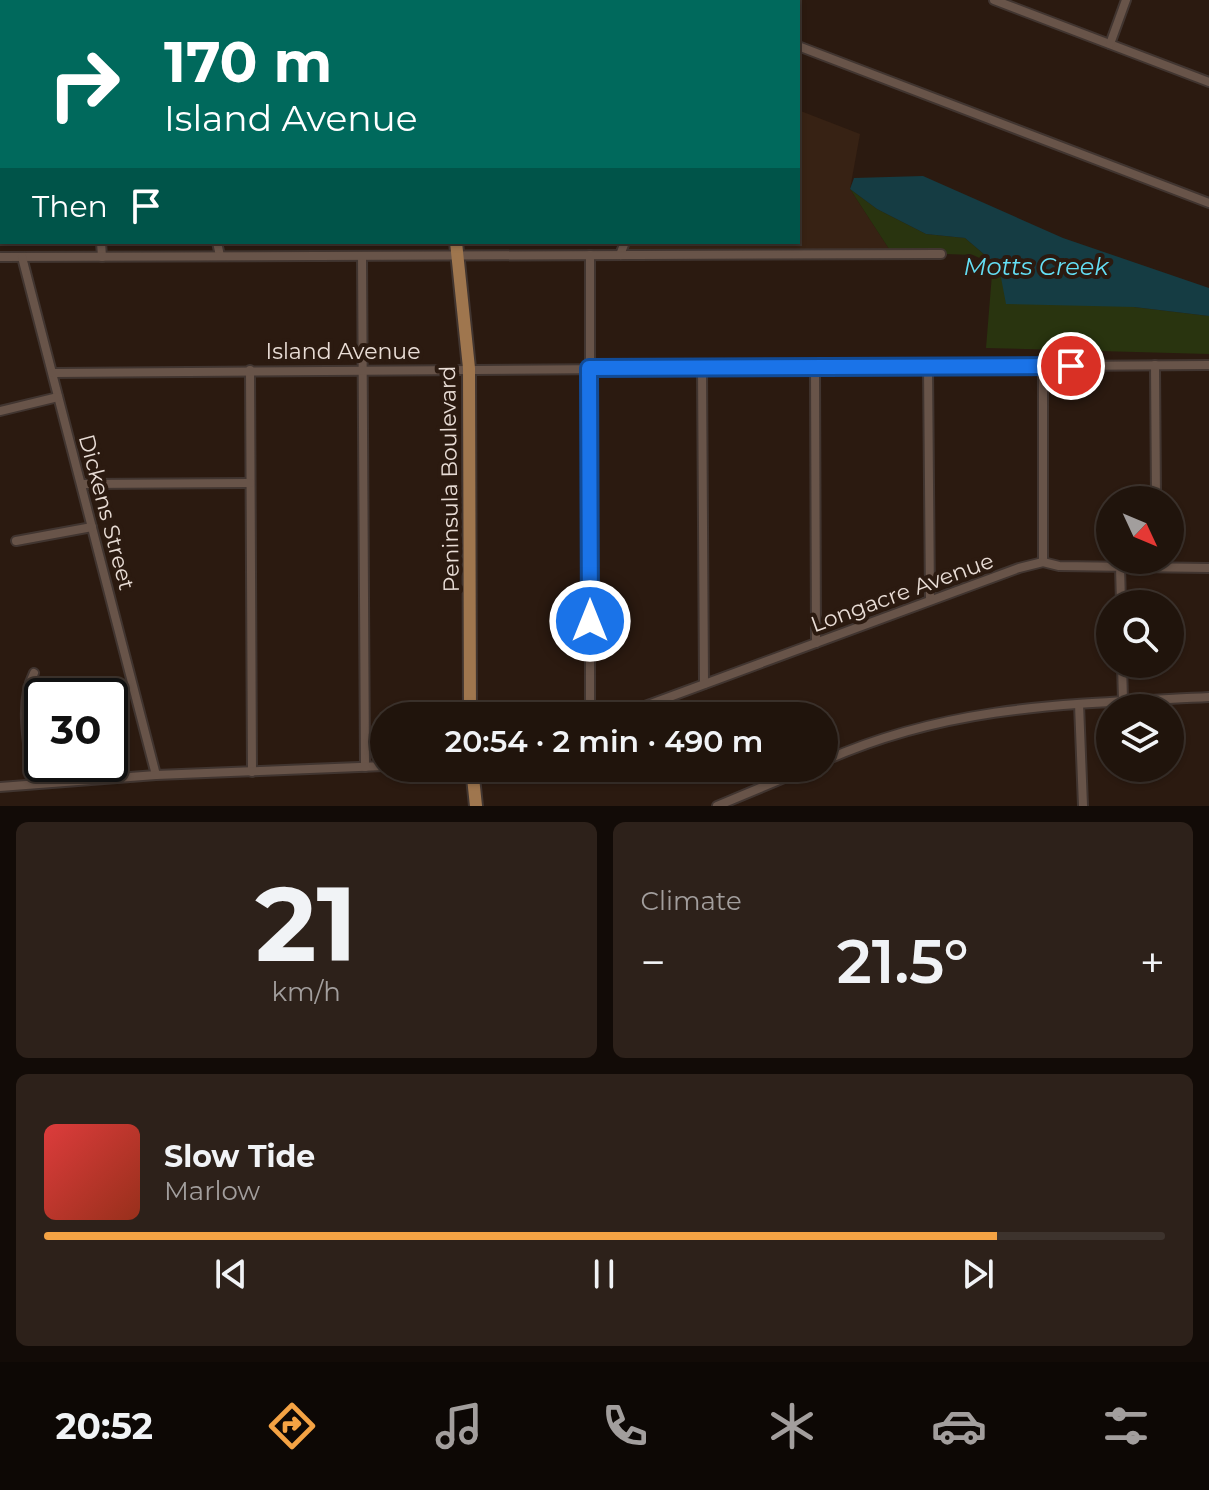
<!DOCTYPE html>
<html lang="en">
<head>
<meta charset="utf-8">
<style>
  body { margin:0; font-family:Montserrat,sans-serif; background:#2d211a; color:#f1f3f6; height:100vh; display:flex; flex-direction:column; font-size:30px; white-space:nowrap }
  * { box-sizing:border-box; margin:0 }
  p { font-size:26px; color:#a29e9d }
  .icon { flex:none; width:44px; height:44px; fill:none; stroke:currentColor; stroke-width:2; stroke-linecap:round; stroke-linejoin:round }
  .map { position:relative; height:806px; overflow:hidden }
  .details { display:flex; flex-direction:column; gap:16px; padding:16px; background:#120b07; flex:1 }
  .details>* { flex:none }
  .hud { position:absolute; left:0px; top:0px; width:800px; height:244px; box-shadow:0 2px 6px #0004,0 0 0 2px #3d332d; background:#00695c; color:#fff; overflow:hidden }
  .needle { width:52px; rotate:134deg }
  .buttons { position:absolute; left:1096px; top:486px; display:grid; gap:16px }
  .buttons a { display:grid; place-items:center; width:88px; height:88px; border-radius:50%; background:#20140c; box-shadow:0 2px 6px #0004,0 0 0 2px #3d332d; font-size:40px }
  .speed { position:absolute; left:24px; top:678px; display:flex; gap:16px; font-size:40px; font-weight:700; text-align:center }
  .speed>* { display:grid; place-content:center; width:104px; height:104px; border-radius:50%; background:#20140c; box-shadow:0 2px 6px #0004,0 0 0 2px #3d332d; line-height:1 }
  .speed .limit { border:4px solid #111; border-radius:12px; background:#fff; color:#111 }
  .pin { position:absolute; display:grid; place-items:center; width:68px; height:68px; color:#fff; margin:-34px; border:4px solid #fff; border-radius:50%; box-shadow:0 2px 8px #0007 }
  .me { position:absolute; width:88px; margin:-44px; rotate:0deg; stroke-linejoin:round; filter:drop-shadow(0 0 6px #0008) }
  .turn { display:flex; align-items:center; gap:28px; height:168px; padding:0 32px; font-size:36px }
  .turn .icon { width:104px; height:104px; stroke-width:2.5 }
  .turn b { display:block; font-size:56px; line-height:68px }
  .then { display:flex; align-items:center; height:76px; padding:0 32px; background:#0003; gap:16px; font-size:30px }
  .big { font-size:60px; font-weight:600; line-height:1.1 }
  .details .tile { flex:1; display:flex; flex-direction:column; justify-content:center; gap:12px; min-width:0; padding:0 28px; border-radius:12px; background:#2d211a }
  .details .dial { align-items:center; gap:0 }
  .dial b { font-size:104px; line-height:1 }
  .song { display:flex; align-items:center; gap:24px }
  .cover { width:96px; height:96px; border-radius:12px; background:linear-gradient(135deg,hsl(0 70% 55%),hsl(10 70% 35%)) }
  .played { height:8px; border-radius:4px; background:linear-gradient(90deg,#f4a344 85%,#3d332d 85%) }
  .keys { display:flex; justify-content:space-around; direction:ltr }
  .heat { display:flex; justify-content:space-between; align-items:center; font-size:44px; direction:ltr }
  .details .tiles { flex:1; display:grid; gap:16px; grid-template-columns:1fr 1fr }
  .tile:last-child { grid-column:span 2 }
  .trip { position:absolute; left:370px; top:702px; width:468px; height:80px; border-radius:40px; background:#20140c; box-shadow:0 2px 6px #0004,0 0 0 2px #3d332d; font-weight:600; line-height:80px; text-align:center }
  .tab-bar { display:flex; height:128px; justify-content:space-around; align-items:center; background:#0d0805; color:#a29e9d }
  .tab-bar .icon { width:56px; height:56px }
  .tab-bar .on { color:#f4a344 }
  .tab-bar b { font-size:36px; color:#f1f3f6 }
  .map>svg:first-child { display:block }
</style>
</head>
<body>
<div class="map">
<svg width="1209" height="806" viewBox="0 0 1209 806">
  <rect width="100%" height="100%" fill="#2b1a10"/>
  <path fill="#372214" d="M798,110L860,134L850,189L891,252H621L624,242H798Z"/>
  <path fill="#29340f" d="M850,189L877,209L926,234L965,238L999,267L1134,307L1209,316V354L986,348L992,274L988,262L973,255L891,252Z"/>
  <path fill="#153c43" d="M923,176L1063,238L1209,288V316L1134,307L1006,304L999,267L965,238L926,234L877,209L850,189L854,178Z"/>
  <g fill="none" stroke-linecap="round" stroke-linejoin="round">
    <g stroke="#413530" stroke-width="12">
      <g id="minor">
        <path d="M42,0L47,2"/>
        <path d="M358,0L363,2"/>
        <path d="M994,0L1209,82"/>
        <path d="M302,2L303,0"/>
        <path d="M593,2L594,0"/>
        <path d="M715,2L716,0"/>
        <path d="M1110,44L1126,0"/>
        <path d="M798,46L1209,203"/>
        <path d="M0,105L2,106"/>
        <path d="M101,242L102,257"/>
        <path d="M217,242L220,256"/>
        <path d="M590,255V716"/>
        <path d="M620,255L625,242"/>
        <path d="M362,256L365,767"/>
        <path d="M0,257L941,254"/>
        <path d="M22,257L156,775"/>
        <path d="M1155,365L1156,500"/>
        <path d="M928,367L930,600"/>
        <path d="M702,368L704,684"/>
        <path d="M815,368L816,643"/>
        <path d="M250,370L252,772"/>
        <path d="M53,373L1209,365"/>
        <path d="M0,411L58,397"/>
        <path d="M82,484L250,483"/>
        <path d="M16,541L92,527"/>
        <path d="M1043,562V367"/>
        <path d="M1120,566L1121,604"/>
        <path d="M1122,664L1123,701"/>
        <path d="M1079,704L1083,806"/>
        <path d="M618,716L1019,568L1043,562L1059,566L1209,568"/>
        <path d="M824,761C952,704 1072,704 1209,697"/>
        <path d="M33,784C30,749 18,705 34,673"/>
        <path d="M0,787L156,775L384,766"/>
        <path d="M717,806L808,768"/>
      </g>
    </g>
    <g stroke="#413530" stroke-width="16">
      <g id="primary">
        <path d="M446,2L447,0"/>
        <path d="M456,242L469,368L470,716"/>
        <path d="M472,768L476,806"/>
      </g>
    </g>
    <use href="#minor" stroke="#685449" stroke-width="8"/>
    <use href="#primary" stroke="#9f764e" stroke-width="12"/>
  </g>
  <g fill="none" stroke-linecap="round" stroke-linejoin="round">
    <g stroke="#114b97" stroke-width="20">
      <path id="route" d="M590,621L589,368L1071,366"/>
    </g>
    <use href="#route" stroke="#1a73e8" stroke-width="14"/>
  </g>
  <g text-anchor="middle" stroke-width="8" stroke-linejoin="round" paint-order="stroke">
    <g font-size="22" fill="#e9ddd6" stroke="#2b1a10">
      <text x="343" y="359">Island Avenue</text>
      <text transform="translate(449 479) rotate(-91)" y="8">Peninsula Boulevard</text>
      <text transform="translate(107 512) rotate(75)" y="8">Dickens Street</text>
      <text transform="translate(902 592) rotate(-20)" y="8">Longacre Avenue</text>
    </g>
    <g font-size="24" font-style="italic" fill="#64dff5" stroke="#2b1a10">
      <text x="1036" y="275">Motts Creek</text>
    </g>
  </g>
</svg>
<div class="buttons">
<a><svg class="needle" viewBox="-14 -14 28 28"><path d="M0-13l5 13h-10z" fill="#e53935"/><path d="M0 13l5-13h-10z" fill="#a29e9d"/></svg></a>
<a><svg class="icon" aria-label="search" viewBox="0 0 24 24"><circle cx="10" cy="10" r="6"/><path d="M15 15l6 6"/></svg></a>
<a><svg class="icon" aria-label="layers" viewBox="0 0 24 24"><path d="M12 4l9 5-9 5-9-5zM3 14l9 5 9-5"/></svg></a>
</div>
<div class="speed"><div class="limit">30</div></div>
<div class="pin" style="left:1071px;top:366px;background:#d93025"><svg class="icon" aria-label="arrive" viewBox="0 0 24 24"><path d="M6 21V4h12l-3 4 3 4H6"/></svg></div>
<svg class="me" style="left:590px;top:621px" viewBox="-20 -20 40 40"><circle r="17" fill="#1a73e8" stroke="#fff" stroke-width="3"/><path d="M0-11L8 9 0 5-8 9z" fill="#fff"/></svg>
<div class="trip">20:54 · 2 min · 490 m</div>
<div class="hud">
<div class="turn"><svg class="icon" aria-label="right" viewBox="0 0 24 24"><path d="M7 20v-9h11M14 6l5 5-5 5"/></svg><div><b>170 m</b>Island Avenue</div></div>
<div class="then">Then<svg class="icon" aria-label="arrive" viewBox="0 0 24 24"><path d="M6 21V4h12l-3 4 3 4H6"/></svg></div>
</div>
</div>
<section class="details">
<div class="tiles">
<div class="tile dial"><b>21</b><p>km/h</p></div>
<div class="tile"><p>Climate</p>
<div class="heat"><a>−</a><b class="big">21.5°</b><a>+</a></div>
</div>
<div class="tile">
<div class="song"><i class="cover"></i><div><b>Slow Tide</b><p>Marlow</p></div></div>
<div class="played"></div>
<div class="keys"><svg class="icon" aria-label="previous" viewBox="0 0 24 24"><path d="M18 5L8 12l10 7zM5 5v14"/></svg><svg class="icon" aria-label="pause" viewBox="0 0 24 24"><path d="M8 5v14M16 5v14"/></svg><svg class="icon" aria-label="next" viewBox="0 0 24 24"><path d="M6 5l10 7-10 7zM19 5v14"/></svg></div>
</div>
</div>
</section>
<nav class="tab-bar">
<b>20:52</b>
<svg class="icon on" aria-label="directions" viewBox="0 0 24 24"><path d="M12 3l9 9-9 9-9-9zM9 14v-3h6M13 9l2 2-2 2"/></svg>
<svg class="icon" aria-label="music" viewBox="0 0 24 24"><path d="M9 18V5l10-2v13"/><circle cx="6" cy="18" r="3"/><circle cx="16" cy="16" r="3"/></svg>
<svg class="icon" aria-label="phone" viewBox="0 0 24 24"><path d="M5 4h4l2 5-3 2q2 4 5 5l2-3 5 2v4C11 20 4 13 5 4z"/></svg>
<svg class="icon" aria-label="climate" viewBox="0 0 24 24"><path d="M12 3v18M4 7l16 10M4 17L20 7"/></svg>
<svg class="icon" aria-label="car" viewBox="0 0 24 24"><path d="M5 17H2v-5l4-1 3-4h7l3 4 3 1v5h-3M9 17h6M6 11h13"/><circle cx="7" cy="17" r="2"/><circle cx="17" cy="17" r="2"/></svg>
<svg class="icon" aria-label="filters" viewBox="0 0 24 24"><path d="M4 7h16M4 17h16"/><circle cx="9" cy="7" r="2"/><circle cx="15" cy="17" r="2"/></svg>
</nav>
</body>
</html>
